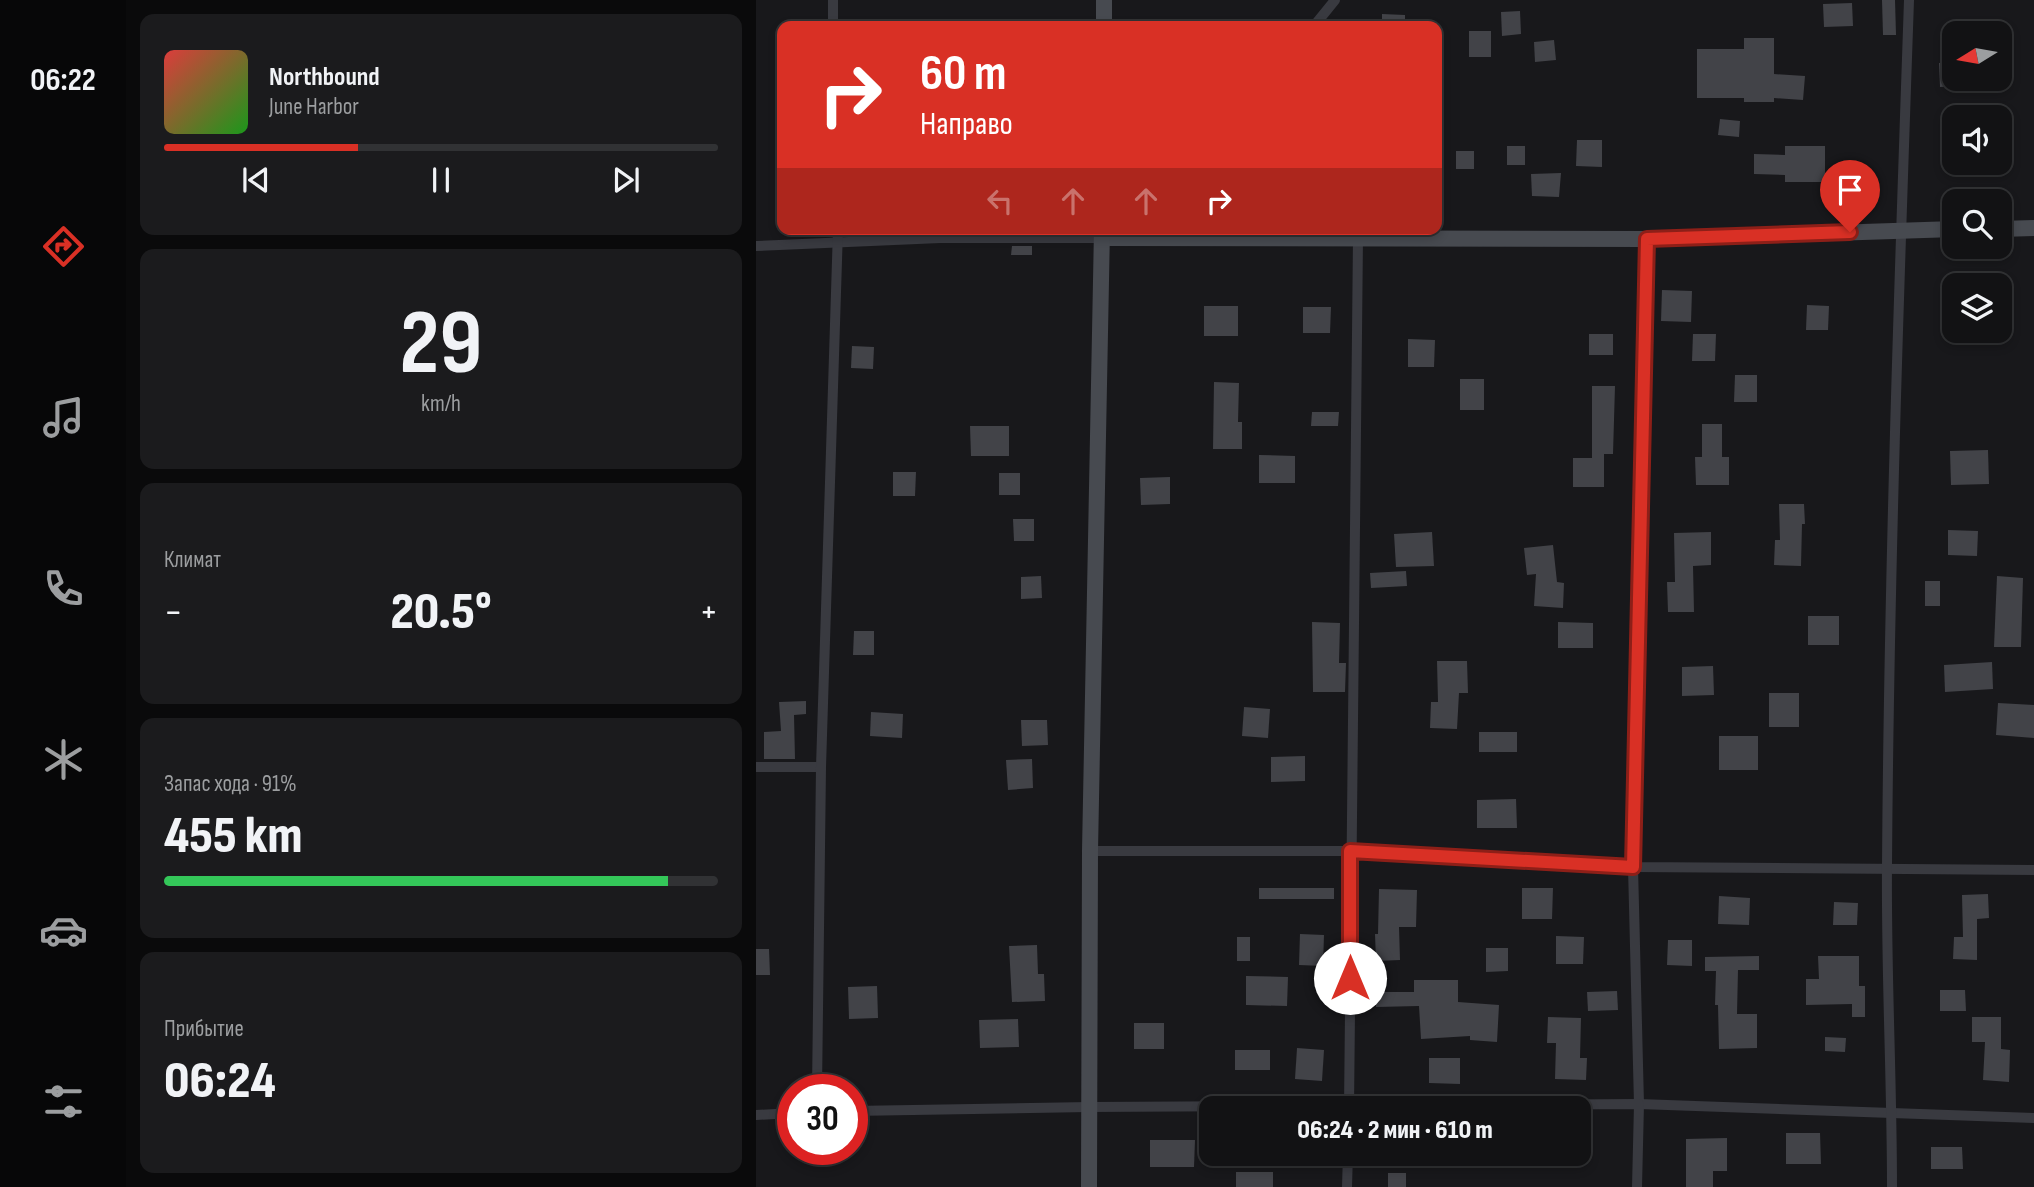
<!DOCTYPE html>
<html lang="ru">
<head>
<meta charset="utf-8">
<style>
  body { margin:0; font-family:"Sofia Sans Condensed",sans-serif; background:#1b1b1d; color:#f1f3f6; height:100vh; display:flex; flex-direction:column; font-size:26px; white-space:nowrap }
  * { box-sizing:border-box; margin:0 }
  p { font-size:23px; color:#9c9ea0 }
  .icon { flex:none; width:38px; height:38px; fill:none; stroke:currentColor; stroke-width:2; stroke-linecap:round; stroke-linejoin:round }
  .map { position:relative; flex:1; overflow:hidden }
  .drawer { display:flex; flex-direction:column; gap:14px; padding:14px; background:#0a0a0b; width:630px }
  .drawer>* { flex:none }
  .banner { position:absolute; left:21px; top:21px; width:665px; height:214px; border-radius:14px; box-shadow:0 4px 10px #0003,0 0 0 2px #313234; background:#d93025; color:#fff; overflow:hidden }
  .needle { width:46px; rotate:259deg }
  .fabs { position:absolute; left:1186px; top:21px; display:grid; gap:14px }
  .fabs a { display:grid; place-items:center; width:70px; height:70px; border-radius:14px; background:#121214; box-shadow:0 4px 10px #0003,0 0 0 2px #313234; font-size:35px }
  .speed { position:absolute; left:21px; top:1074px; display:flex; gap:14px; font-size:35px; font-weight:700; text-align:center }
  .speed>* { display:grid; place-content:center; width:91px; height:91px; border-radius:50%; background:#121214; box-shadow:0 4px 10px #0003,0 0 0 2px #313234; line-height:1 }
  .speed .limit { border:10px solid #d22; background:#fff; color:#111 }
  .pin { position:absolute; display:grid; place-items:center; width:60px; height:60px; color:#fff; margin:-72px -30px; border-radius:50% 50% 50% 0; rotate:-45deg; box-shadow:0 0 7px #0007 }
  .pin .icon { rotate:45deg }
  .me { position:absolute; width:77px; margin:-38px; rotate:0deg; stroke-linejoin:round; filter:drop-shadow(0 0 5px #0008) }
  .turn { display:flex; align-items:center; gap:24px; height:147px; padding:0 28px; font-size:32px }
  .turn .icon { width:91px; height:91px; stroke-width:2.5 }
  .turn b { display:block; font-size:49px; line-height:60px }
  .lanes { display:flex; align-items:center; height:66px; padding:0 28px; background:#0003; justify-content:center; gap:35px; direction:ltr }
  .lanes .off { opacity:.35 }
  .big { font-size:52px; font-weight:800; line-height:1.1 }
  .drawer .tile { flex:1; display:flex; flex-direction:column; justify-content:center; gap:10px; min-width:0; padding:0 24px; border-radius:14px; background:#1b1b1d }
  .drawer .dial { align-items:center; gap:0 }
  .dial b { font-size:91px; line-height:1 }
  .song { display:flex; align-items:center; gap:21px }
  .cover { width:84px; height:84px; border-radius:10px; background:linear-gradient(135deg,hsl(0 70% 55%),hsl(120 70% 35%)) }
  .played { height:7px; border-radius:4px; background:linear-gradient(90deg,#d93025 35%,#313234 35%) }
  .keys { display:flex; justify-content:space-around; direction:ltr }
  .heat { display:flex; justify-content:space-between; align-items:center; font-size:38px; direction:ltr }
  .charge { height:10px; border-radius:5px; background:linear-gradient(90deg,#34c759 91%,#313234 0) }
  .trip { position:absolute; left:443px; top:1096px; width:392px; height:70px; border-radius:14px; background:#121214; box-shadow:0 4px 10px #0003,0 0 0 2px #313234; font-weight:800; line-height:70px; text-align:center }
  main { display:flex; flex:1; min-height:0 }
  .menu { display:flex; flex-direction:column; width:126px; justify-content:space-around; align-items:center; background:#070708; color:#9c9ea0 }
  .menu .icon { width:49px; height:49px }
  .menu .active { color:#d93025 }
  .menu b { font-size:32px; color:#f1f3f6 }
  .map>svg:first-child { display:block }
</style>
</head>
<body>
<main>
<nav class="menu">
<b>06:22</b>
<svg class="icon active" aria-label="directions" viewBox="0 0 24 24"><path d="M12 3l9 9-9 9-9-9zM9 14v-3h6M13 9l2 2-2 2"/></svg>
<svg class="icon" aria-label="music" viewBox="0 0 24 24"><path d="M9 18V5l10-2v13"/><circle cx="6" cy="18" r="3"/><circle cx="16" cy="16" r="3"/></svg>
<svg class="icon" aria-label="phone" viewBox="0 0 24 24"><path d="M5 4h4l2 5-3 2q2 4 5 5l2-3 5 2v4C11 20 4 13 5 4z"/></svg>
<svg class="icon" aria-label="climate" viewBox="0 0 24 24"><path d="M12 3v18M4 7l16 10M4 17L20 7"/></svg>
<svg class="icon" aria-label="car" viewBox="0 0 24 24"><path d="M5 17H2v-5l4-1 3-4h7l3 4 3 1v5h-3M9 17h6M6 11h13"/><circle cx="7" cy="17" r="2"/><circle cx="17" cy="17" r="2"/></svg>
<svg class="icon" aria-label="filters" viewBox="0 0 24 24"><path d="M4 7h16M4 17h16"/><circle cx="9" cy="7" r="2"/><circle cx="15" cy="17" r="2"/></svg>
</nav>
<section class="drawer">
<div class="tile">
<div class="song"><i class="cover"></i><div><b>Northbound</b><p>June Harbor</p></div></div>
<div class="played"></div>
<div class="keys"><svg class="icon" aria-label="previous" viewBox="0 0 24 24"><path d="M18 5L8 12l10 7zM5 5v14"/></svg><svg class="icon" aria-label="pause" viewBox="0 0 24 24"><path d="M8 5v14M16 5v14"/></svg><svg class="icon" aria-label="next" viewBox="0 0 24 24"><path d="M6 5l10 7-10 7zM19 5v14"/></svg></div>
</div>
<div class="tile dial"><b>29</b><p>km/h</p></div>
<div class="tile"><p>Климат</p>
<div class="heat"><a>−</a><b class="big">20.5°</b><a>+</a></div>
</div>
<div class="tile"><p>Запас хода · 91%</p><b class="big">455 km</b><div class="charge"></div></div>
<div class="tile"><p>Прибытие</p><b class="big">06:24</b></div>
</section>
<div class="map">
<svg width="1278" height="1187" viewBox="0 0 1278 1187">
  <rect width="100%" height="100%" fill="#18181b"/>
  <g fill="#424348">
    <path d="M1126,0H1139L1140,35H1127Z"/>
    <path d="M1096,3L1097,26L1068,27L1067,4Z"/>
    <path d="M764,11L765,34L746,36L745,12Z"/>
    <path d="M626,14L649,15V26H626Z"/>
    <rect x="713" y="31" width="22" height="26"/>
    <path d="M988,38H1018V74L1049,76L1047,100L1018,98V102H988V98H941V49H988Z"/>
    <path d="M798,40L800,60L779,62L778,42Z"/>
    <path d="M1199,62V86L1184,87L1183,63Z"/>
    <path d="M964,119L984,121L983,137L962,135Z"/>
    <path d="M821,140H846V167L820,166Z"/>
    <rect x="751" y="146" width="18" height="19"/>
    <path d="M1029,146H1069V182H1029V175L998,174V154L1029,155Z"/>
    <rect x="700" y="151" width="18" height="18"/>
    <path d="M805,173L803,197L776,196L775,174Z"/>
    <path d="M256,246H276V255H255Z"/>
    <path d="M906,290L936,291L935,322L905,321Z"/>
    <path d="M1051,305L1073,306L1072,330H1050Z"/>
    <rect x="448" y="306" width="34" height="30"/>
    <path d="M547,307H575L574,333H547Z"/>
    <rect x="833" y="334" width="24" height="21"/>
    <path d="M937,334H960L959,361H936Z"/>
    <path d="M652,339L679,340L678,367H652Z"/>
    <path d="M96,346L118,347L117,369L95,368Z"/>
    <path d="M979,375H1001V402H978Z"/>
    <rect x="704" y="379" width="24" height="31"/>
    <path d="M458,382L483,383L482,422H486V449H457Z"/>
    <path d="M836,386H859L857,454H848V487H817V458H836Z"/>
    <path d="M556,412H583L582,426H555Z"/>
    <path d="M946,424H966V457H973V485H940L939,457H946Z"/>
    <path d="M214,426H253V456H215Z"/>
    <path d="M1232,450L1233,484L1195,485L1194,451Z"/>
    <path d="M503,455L539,456V483H503Z"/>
    <path d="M137,472H160L159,496H137Z"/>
    <rect x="243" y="473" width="21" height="22"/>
    <path d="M414,477V504L385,505L384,478Z"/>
    <path d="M1023,504H1048L1049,524H1046L1045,566L1018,565L1019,540H1024Z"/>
    <path d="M257,519H278V541H258Z"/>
    <path d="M1192,530L1222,531L1221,556L1192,555Z"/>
    <path d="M676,532L678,566L640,567L638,534Z"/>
    <path d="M955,532V565L937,566L938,612H912L911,582H919L918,533Z"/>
    <path d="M797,545L801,582L808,583L807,608L778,606L780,574L771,575L768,548Z"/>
    <path d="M650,571L651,586L615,588L614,573Z"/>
    <path d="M285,576L286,598L265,599V577Z"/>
    <path d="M1241,576L1267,578L1265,647H1238Z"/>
    <rect x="1169" y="581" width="15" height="25"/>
    <rect x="1052" y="616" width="31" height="29"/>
    <path d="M556,622L584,623L583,663H590L589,692H557Z"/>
    <path d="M802,622L837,623V648H802Z"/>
    <path d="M98,631H118V655H97Z"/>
    <path d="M681,661H711L712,693H703L701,729L674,728L675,702H682Z"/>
    <path d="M1236,662L1237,689L1189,692L1188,665Z"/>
    <path d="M957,666L958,695L926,696V667Z"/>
    <rect x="1013" y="693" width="30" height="34"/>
    <path d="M50,701V714L38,715L39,759H8V732L25,731L23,702Z"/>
    <path d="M1242,703L1278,705V738L1240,735Z"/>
    <path d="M488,707L514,709L512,738L486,736Z"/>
    <path d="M115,712L147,714L146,738L114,736Z"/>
    <path d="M265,720H291L292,745L266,746Z"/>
    <rect x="723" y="732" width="38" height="20"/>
    <rect x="963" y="736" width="39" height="34"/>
    <path d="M549,756V781L515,782V757Z"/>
    <path d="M276,759L277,788L252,790L250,760Z"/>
    <path d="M760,799L761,828H721V800Z"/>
    <rect x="503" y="888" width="75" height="11"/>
    <path d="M766,888H797L796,919H766Z"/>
    <path d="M623,889L661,890L660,927H643L644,960L620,961L619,934H622Z"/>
    <path d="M1232,894L1233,918L1221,919V960L1197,959L1198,937H1207L1206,895Z"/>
    <path d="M963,896L994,898L993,925L962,924Z"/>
    <path d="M1078,902L1102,903L1101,925H1077Z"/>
    <path d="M544,934L568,935L567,966L543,965Z"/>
    <path d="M800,936L828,937L827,964H800Z"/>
    <rect x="481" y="937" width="13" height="24"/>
    <path d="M912,940H936V966L911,965Z"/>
    <path d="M281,945L282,974H288L289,1001L256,1002L253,946Z"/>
    <path d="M730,948H752V971L730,972Z"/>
    <path d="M0,949H13L14,975H0Z"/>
    <path d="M1003,956V970H982L981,1014H1001V1048L963,1049L962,1005H959L960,971H949V957Z"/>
    <path d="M1062,956H1103V986H1109V1017H1096V1004L1050,1005V979H1063Z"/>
    <path d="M490,976L532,977L531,1006L490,1005Z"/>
    <path d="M658,980H702V1002L743,1005L741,1042L714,1040V1036L665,1039L663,1006L620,1007V992H658Z"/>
    <path d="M121,986L122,1018L93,1019L92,987Z"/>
    <path d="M1184,990H1209L1210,1011H1184Z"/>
    <path d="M861,991L862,1010L832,1011L831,992Z"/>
    <path d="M792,1017L825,1018L824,1058H831L830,1080L799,1079L800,1043H791Z"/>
    <path d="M1216,1017H1245V1049L1254,1050L1253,1082L1227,1080L1229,1042H1216Z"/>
    <path d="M262,1019L263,1047L224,1048L223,1020Z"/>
    <rect x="378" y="1023" width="30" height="26"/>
    <path d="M1069,1037L1090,1038L1089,1052L1069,1051Z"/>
    <path d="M541,1048L568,1050L566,1081L539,1079Z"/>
    <rect x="479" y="1050" width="35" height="20"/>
    <path d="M673,1058H704V1084L673,1083Z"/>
    <path d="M1030,1133H1064L1065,1164H1030Z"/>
    <path d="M971,1138V1171H957V1187H930V1139Z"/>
    <path d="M394,1140H439L438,1167H394Z"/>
    <path d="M1175,1147H1206L1207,1169H1175Z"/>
    <rect x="480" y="1172" width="37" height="15"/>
    <rect x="632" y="1173" width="18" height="14"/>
  </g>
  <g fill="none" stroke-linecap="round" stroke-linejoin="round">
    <g stroke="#393a40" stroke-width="10">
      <path d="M77,0V26"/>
      <path d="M558,26L579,0"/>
      <path d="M891,239L877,867L883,1104L1278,1118"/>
      <path d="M0,246L184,238H346"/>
      <path d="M0,767H65"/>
      <path d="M334,851H594L877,867L1278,870"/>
      <path d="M61,1090L65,767L82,229"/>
      <path d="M593,1108L602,237"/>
      <path d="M96,1111L333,1107L883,1104L881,1187"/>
      <path d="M0,1115L37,1113"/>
      <path d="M591,1187L592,1153"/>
      <path d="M1136,1187C1136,1080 1130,972 1131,865C1133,577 1143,288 1153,0"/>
    </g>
    <g stroke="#474a50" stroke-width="16">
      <path d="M348,26V0"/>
      <path d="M1244,229L1278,228"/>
      <path d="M346,238L891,239L1199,229"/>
      <path d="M333,1187L334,851L346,229"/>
    </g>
  </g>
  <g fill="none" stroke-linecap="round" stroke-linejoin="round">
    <g stroke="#8d1f18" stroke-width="18">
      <path id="route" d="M594,978V851L877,867L891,239L1094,232"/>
    </g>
    <use href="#route" stroke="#d93025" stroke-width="12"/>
  </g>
</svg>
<div class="fabs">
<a><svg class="needle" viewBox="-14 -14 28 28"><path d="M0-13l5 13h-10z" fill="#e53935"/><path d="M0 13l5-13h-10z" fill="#9c9ea0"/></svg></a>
<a><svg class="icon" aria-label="sound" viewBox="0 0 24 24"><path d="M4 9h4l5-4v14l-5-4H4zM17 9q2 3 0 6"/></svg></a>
<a><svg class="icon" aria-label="search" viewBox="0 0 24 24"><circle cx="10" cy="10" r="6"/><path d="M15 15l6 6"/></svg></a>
<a><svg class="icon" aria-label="layers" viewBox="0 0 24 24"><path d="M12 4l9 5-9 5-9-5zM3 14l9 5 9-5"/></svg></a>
</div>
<div class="speed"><div class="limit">30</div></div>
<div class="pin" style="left:1094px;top:232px;background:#d93025"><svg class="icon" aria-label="arrive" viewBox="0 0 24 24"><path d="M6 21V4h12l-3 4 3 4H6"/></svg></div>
<svg class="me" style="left:594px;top:978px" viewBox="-20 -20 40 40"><circle r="19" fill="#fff"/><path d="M0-13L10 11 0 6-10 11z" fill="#d93025"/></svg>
<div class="trip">06:24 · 2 мин · 610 m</div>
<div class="banner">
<div class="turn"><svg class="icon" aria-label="right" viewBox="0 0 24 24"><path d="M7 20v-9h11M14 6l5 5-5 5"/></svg><div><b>60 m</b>Направо</div></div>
<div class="lanes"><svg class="icon off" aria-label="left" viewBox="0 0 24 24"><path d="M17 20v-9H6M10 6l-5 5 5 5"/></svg><svg class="icon off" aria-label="ahead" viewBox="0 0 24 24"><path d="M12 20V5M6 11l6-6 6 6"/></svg><svg class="icon off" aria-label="ahead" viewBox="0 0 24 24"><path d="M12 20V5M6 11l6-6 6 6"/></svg><svg class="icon" aria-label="right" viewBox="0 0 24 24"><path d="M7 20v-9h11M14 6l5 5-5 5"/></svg></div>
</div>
</div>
</main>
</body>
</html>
